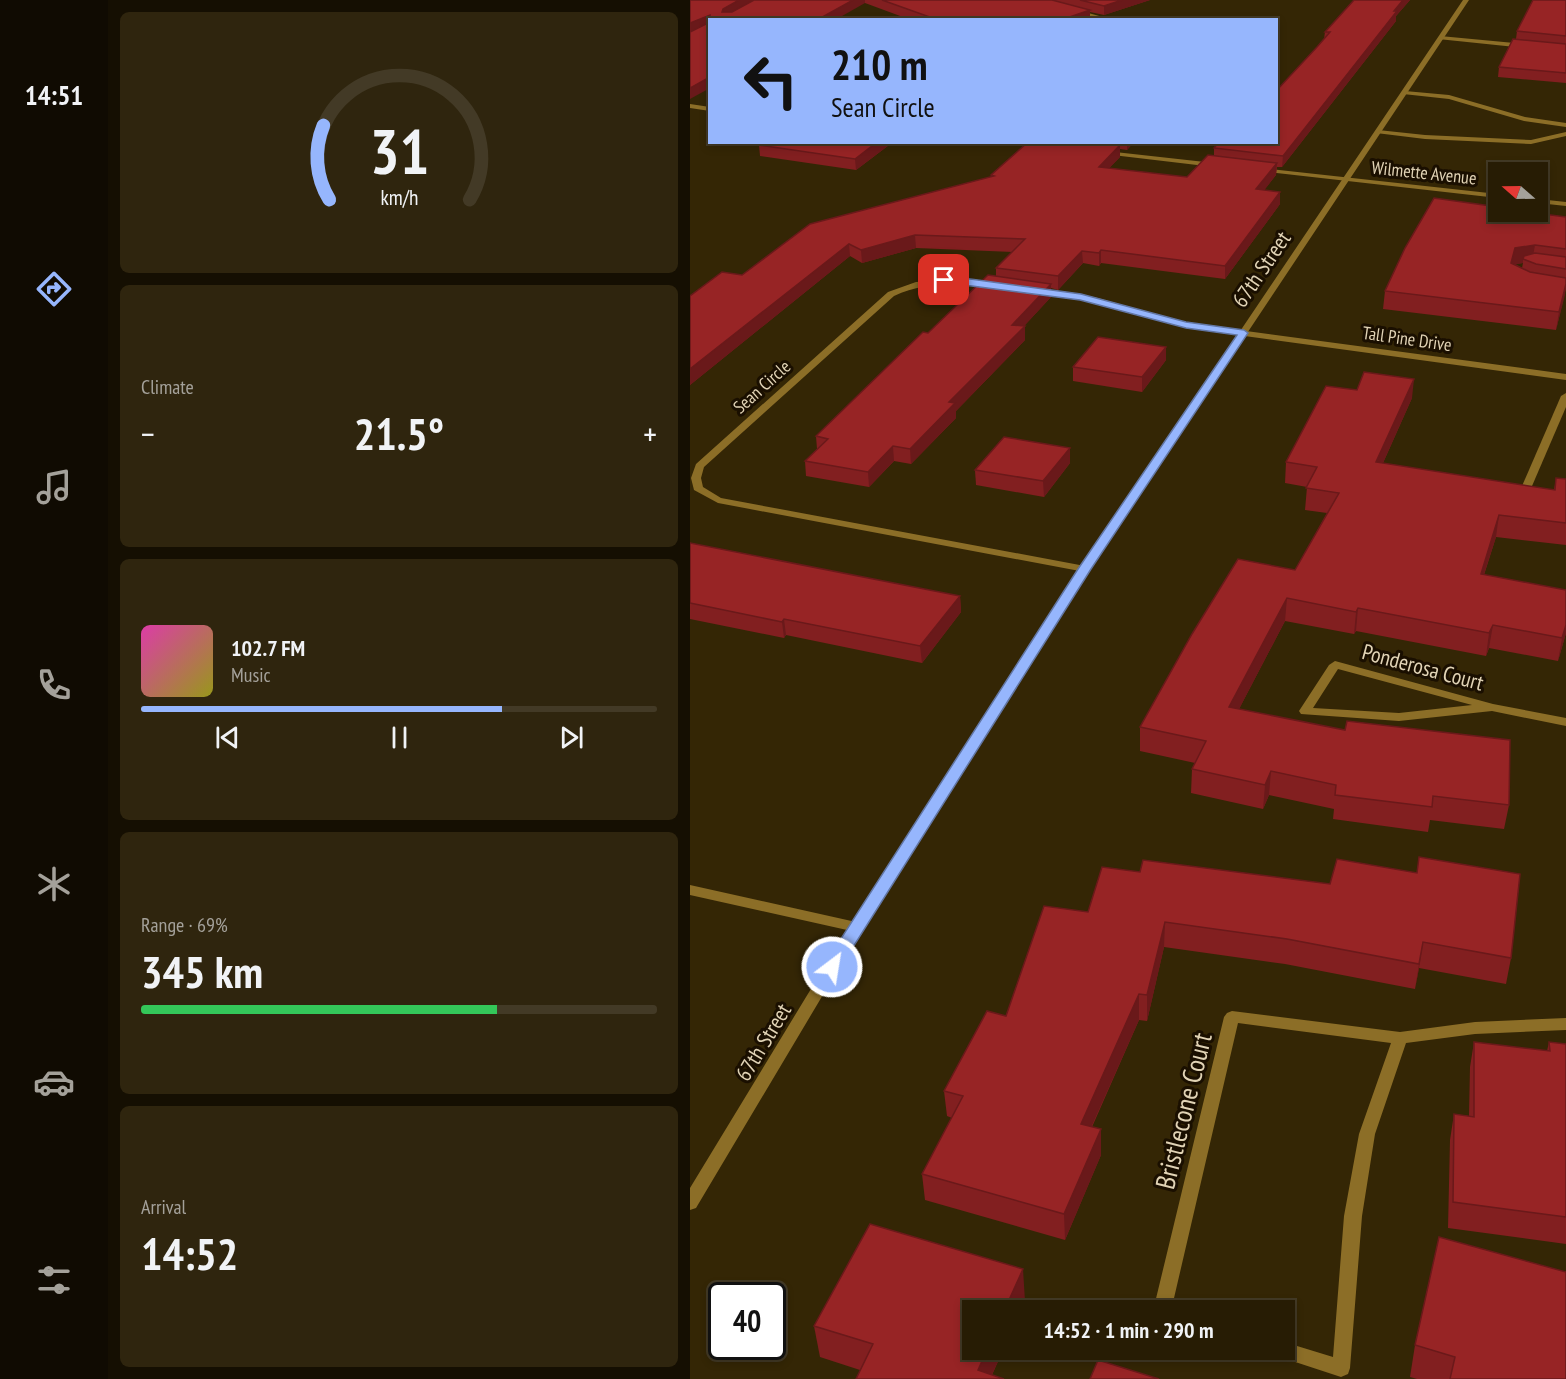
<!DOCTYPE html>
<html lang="en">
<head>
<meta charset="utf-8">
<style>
  body { margin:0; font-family:"PT Sans Narrow",sans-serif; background:#2f250e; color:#f1f3f6; height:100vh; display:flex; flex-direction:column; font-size:22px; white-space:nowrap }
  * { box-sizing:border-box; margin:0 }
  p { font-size:20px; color:#a4a19a }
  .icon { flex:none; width:33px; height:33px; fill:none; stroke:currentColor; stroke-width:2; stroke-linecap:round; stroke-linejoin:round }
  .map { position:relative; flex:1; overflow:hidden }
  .drawer { display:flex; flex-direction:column; gap:12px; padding:12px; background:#150f02; width:582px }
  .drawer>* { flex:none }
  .guide { position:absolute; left:18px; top:18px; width:570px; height:126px; border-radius:0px; box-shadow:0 3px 9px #0003,0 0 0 2px #433a26; background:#96b6fd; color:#111; overflow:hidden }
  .needle { width:39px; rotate:290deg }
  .controls { position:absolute; left:798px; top:162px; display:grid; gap:12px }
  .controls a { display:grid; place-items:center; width:60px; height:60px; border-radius:0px; background:#271c04; box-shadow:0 3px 9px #0003,0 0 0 2px #433a26; font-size:30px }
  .speed { position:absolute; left:18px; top:1282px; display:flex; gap:12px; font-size:30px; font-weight:700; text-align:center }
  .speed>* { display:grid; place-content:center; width:78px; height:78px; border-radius:50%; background:#271c04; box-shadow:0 3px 9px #0003,0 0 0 2px #433a26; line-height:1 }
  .speed .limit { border:3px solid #111; border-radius:9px; background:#fff; color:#111 }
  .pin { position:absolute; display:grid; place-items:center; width:51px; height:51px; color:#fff; margin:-26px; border-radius:12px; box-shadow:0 3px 9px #0006 }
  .me { position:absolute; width:66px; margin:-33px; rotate:31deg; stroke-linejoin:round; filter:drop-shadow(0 0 4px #0008) }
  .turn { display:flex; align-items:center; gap:21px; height:126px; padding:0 24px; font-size:27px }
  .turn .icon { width:78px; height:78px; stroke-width:2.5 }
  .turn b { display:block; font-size:42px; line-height:51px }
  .big { font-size:45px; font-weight:700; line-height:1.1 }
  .drawer .tile { flex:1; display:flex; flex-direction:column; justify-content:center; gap:9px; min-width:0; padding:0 21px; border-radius:9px; background:#2f250e }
  .drawer .dial { align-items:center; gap:0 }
  .dial svg { height:156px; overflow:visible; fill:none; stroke:#433a26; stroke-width:7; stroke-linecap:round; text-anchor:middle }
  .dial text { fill:#f1f3f6; stroke:none }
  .song { display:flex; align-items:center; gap:18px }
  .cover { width:72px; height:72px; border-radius:9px; background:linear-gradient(135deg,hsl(320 70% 55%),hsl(60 70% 35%)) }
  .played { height:6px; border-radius:3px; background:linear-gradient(90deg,#96b6fd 70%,#433a26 70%) }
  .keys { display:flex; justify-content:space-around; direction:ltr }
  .heat { display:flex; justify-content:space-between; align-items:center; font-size:33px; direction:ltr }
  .charge { height:9px; border-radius:4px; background:linear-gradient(90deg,#34c759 69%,#433a26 0) }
  .trip { position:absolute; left:272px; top:1300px; width:333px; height:60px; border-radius:0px; background:#271c04; box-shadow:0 3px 9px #0003,0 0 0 2px #433a26; font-weight:700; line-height:60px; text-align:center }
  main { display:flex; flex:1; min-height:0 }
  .menu { display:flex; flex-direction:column; width:108px; justify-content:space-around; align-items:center; background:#100b02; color:#a4a19a }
  .menu .icon { width:42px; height:42px }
  .menu .active { color:#96b6fd }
  .menu b { font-size:27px; color:#f1f3f6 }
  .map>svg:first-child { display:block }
</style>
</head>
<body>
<main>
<nav class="menu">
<b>14:51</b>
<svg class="icon active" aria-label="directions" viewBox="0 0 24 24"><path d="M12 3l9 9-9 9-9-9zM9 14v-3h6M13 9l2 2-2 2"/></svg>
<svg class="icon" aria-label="music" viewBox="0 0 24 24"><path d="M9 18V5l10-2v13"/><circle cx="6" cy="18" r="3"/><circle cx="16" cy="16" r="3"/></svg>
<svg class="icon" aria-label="phone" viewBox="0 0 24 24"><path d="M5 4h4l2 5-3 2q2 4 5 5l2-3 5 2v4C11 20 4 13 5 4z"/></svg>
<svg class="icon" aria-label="climate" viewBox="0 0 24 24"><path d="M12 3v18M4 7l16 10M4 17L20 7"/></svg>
<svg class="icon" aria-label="car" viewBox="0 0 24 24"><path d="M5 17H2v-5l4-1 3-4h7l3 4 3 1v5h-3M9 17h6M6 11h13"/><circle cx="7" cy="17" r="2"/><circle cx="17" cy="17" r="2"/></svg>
<svg class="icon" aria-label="filters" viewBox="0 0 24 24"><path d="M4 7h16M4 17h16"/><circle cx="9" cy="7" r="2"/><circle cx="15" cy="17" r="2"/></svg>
</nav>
<section class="drawer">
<div class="tile dial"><svg viewBox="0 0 100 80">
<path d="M14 69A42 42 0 1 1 86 69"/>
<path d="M14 69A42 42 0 0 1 11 31" stroke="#96b6fd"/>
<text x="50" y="56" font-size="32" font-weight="700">31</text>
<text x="50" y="72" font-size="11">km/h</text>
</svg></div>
<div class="tile"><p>Climate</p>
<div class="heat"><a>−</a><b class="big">21.5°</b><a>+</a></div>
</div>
<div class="tile">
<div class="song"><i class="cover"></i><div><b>102.7 FM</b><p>Music</p></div></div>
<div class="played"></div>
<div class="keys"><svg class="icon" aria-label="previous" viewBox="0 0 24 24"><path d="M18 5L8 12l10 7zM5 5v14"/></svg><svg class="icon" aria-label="pause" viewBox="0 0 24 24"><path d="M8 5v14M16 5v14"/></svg><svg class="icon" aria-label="next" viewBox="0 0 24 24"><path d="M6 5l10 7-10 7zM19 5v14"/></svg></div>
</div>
<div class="tile"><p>Range · 69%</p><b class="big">345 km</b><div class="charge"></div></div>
<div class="tile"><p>Arrival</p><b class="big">14:52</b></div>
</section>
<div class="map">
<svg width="876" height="1379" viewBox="0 0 876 1379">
  <rect width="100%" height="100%" fill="#342605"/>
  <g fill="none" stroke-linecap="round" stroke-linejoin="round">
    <g fill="#8c6e27" fill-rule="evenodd">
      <path d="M715,91L759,95L835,117L876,123V127L834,121L759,99L713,94Z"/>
      <path d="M688,130L735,135L841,140L876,132V136L841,144L735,139L686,133V131Z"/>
      <path d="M0,885L166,922L171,923L173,927L171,931L166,932L0,895Z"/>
    </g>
    <g fill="#8c6e27" fill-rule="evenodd">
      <path d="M384,9L420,19V20H410L382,12Z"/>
      <path d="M750,36L835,44L838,46L835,48L748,39Z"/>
      <path d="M0,104L20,107V111L0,108Z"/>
      <path d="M321,142H341L354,146L351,148Z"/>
      <path d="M416,151L524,163L527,165L524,167L414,154V152Z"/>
      <path d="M571,168L808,194V198L569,171L568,170Z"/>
      <path d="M848,199L876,202V206L848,203Z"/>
      <path d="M265,279L304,283L308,285L304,287C269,283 237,281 204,296L14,467L11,478L13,487L31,498L395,566L399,567L400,569L399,571L395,572L28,503L4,490L1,478L6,464L198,292L226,282Z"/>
      <path d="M342,288L404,297L497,323L876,374V380L496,328L403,301L342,292Z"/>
      <path d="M876,393V407L839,493L834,496L830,495L829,493L871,396Z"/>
      <path d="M645,661L803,704L876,718V726L802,711L709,721L611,714L609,711L639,665ZM648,669L782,705L709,713L623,708Z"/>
      <path d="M542,1011L710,1032L785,1022L876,1018V1030L785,1034L716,1043L685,1134L672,1216L660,1368L658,1374L651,1377L587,1356L585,1350H594V1342L643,1357L654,1216L669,1134L701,1043L548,1023L481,1311H463L534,1017L537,1013Z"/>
    </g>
    <path fill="#8c6e27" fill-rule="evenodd" d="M773,0H779L400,569L171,931L6,1208L0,1210V1188L161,923L390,569Z"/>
  </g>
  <g fill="#821f20" fill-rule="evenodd">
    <path d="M0,0H460L414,15L400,12V20H221L175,3Z"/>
    <path d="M664,0H720L706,16V21L592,167H587L586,175L574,190L590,192V204L535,279L411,263L409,266L393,263L368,290L361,288V297L334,326H335V340L266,411V418L221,464L204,461L179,487L116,476L115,461L127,449L126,436L238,333L306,276V268L323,252L226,248L172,263L160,256L0,385V296L301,177V175L338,142H444L437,150L430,149V157L419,168L497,177L524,156V148L586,142L627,47L634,39L635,32Z"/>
    <path d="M876,0V83L808,77L809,67L826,39L827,31Z"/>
    <path d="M73,142H203L166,170L70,156L69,145Z"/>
    <path d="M876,217V288L866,330L693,309L695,291ZM833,263L832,268L825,264Z"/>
    <path d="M476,360L452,392L383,381V367Z"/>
    <path d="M722,398L693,463L864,490L866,478L876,479V545L806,537L794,575L876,590V633L868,661L799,648L796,656L666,631L664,634L595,621L549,709L819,805L814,829L740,820L738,832L643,819L644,809L579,795L573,809L501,793L502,769L505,763L450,751V727L605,570L637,513L615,510L617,487L595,483L596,462Z"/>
    <path d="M380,448V463L354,497L286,485L285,470Z"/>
    <path d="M0,543L270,596L271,612L232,663L96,635L94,638L0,619Z"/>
    <path d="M412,867L821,958L816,984L729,968L725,989L595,964L474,947L457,1021L449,1020L402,1127L411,1129V1155L375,1240L235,1200L232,1174L262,1118L257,1116L254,1091L316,1016L398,912Z"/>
    <path d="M784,1042L857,1051L859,1042L876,1044V1244L758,1228L760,1140L764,1114L779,1116L780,1067Z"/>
    <path d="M335,1301L302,1375L170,1370L130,1357L124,1326Z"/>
    <path d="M725,1345L876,1379H727L720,1377Z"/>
  </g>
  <g fill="#6a191a">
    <path d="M49,0H67L34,18L32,12L33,9Z"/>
    <path d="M163,0H175V3L145,20H127Z"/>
    <path d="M432,0H460L414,15V6Z"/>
    <path d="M713,0H720L706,16V21L592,167L593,156Z"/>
    <path d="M400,10V20H371Z"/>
    <path d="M20,15V26L0,34V23Z"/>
    <path d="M20,77V88L0,99V88Z"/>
    <path d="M187,142H203L166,170L165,159Z"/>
    <path d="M437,142H444L437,150Z"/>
    <path d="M430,145V157L409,179V167Z"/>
    <path d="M587,163L586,175L566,201V189Z"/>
    <path d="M590,192V204L535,279V266Z"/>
    <path d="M225,235L226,248L172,263L171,250Z"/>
    <path d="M159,244L160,256L0,385V369Z"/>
    <path d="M845,245L842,262L833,259V263L823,265L821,263L825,248Z"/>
    <path d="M411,250V263L409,266V253Z"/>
    <path d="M392,251L393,263L368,290V276Z"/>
    <path d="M361,284V297L323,338L322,325Z"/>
    <path d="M876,284L875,295L866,330L869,312Z"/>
    <path d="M335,326V340L266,411V418L221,464L220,449L259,402Z"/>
    <path d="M476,347V360L452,392V377Z"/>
    <path d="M724,379L722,398L684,483L686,462Z"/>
    <path d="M203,446L204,461L179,487L178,472Z"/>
    <path d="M380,448V463L354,497L353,481Z"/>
    <path d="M809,515L806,537L787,596L791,574Z"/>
    <path d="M270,596L271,612L232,663L230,646Z"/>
    <path d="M597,598L595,621L538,730L539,707Z"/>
    <path d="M668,608L666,631L664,634L666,612Z"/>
    <path d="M94,619L96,635L94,638L92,622Z"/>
    <path d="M803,625L799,648L796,656L799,633Z"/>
    <path d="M876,625V633L868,661L872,638Z"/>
    <path d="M581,771L579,795L573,809L575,785Z"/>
    <path d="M475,922L474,947L457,1021V995Z"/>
    <path d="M733,942L729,968L725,989L729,964Z"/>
    <path d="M449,994V1020L391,1150V1124Z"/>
    <path d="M411,1129V1155L375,1240L374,1214Z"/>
    <path d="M333,1269L335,1301L330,1311H314Z"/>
    <path d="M297,1350H313L300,1379L288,1370Z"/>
  </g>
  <g fill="#972425" stroke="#6a191a" stroke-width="1.5">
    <path d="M0,0H49L33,9L32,12H42L64,0H163L127,20H20V15L0,23Z"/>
    <path d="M192,0H362L400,10L371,20H248Z"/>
    <path d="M390,0H432L414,6Z"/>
    <path d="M664,0H713L704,11H707L593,156L524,148L529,142H586V91L627,47L640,32H635Z"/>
    <path d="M843,0H876V36L827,31Z"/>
    <path d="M20,22V77L0,88V32Z"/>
    <path d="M823,39L876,44V73L809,67Z"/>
    <path d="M73,142H187L165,159L69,145Z"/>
    <path d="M338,142H406L430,145L409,167L497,177L518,155L587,163L566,189L590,192L535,266L411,250L409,253L392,251L368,276L306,268L335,239L225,235L171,250L159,244L0,369V296L32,272L52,275L120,224L304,176L301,175Z"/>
    <path d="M744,198L808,207V212H838L876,217V249L845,245L825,248L821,263L840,272L876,278V284L869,312L695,291L715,248Z"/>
    <path d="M845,253L876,257V269L846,264L833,259L834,256Z"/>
    <path d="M298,275L361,284L322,325L335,326L259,402L265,403L220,449L203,446L178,472L115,461L138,439L126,436L233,332L238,333Z"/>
    <path d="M408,337L476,347L452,377L383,367Z"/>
    <path d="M674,372L724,379L686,462L865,490L866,478L876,479V523L809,515L791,574L876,590V625L872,638L803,625L799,633L668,608L666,612L597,598L539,707L655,730L657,721L820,740L819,805L743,796L742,807L645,795L646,785L581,771L575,785L502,769L516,741L450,727L502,634L548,559L605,570L649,493L616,488L627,467L596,462L636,386L667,390Z"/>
    <path d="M314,437L380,448L353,481L285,470Z"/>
    <path d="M0,543L270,596L230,646L94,619L92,622L0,603Z"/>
    <path d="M729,857L830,874L821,958L733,942L729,964L597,939L475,922L457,995L449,994L391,1124L411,1129L374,1214L232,1174L273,1096L254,1091L297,1011L316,1016L354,906L398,912L412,867L450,872L453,860L640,884L647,859L727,873Z"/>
    <path d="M784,1042L860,1051L859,1042L876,1044V1217L763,1202L764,1114L784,1117Z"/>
    <path d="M180,1224L333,1269L314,1311H282V1350H297L288,1370L314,1379H166L183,1344L124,1326Z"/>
    <path d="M749,1237L876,1272V1379H760L765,1357L725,1345Z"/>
    <path d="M408,1360L469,1379H400Z"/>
  </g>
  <path fill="#96b6fd" stroke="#6276a4" stroke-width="1.5" d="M254,277L273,278L391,294L496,322L554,330L558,333L401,569L148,971H136L134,967L136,962L388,569L547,335L496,328L390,300L251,282V278Z"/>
  <g text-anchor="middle" stroke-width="6" stroke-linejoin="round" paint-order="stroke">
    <g font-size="18" fill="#e1d3b5" stroke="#1a0f00">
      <text transform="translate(734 173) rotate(6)" y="6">Wilmette Avenue</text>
      <text transform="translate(717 339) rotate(8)" y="6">Tall Pine Drive</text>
      <text transform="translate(72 387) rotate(-42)" y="6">Sean Circle</text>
    </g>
    <g font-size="22" fill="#e1d3b5" stroke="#1a0f00">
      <text transform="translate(571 269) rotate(-56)" y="8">67th Street</text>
      <text transform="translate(733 667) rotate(15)" y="8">Ponderosa Court</text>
      <text transform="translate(73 1042) rotate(-59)" y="8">67th Street</text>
    </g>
    <g font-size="27" fill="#e1d3b5" stroke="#1a0f00">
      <text transform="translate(494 1111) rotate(-76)" y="9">Bristlecone Court</text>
    </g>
  </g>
</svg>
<div class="controls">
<a><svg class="needle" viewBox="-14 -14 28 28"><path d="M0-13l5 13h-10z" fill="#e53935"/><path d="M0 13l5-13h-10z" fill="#a4a19a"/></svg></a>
</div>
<div class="speed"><div class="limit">40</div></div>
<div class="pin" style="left:254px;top:280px;background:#d93025"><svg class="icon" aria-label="arrive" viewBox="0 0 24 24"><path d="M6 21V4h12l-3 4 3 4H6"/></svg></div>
<svg class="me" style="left:142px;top:967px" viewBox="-20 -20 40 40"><circle r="17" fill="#96b6fd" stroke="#fff" stroke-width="3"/><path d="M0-11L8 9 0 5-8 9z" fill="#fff"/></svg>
<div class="trip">14:52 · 1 min · 290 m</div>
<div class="guide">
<div class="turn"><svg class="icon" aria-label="left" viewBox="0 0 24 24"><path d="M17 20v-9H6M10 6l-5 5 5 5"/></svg><div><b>210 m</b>Sean Circle</div></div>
</div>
</div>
</main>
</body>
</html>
